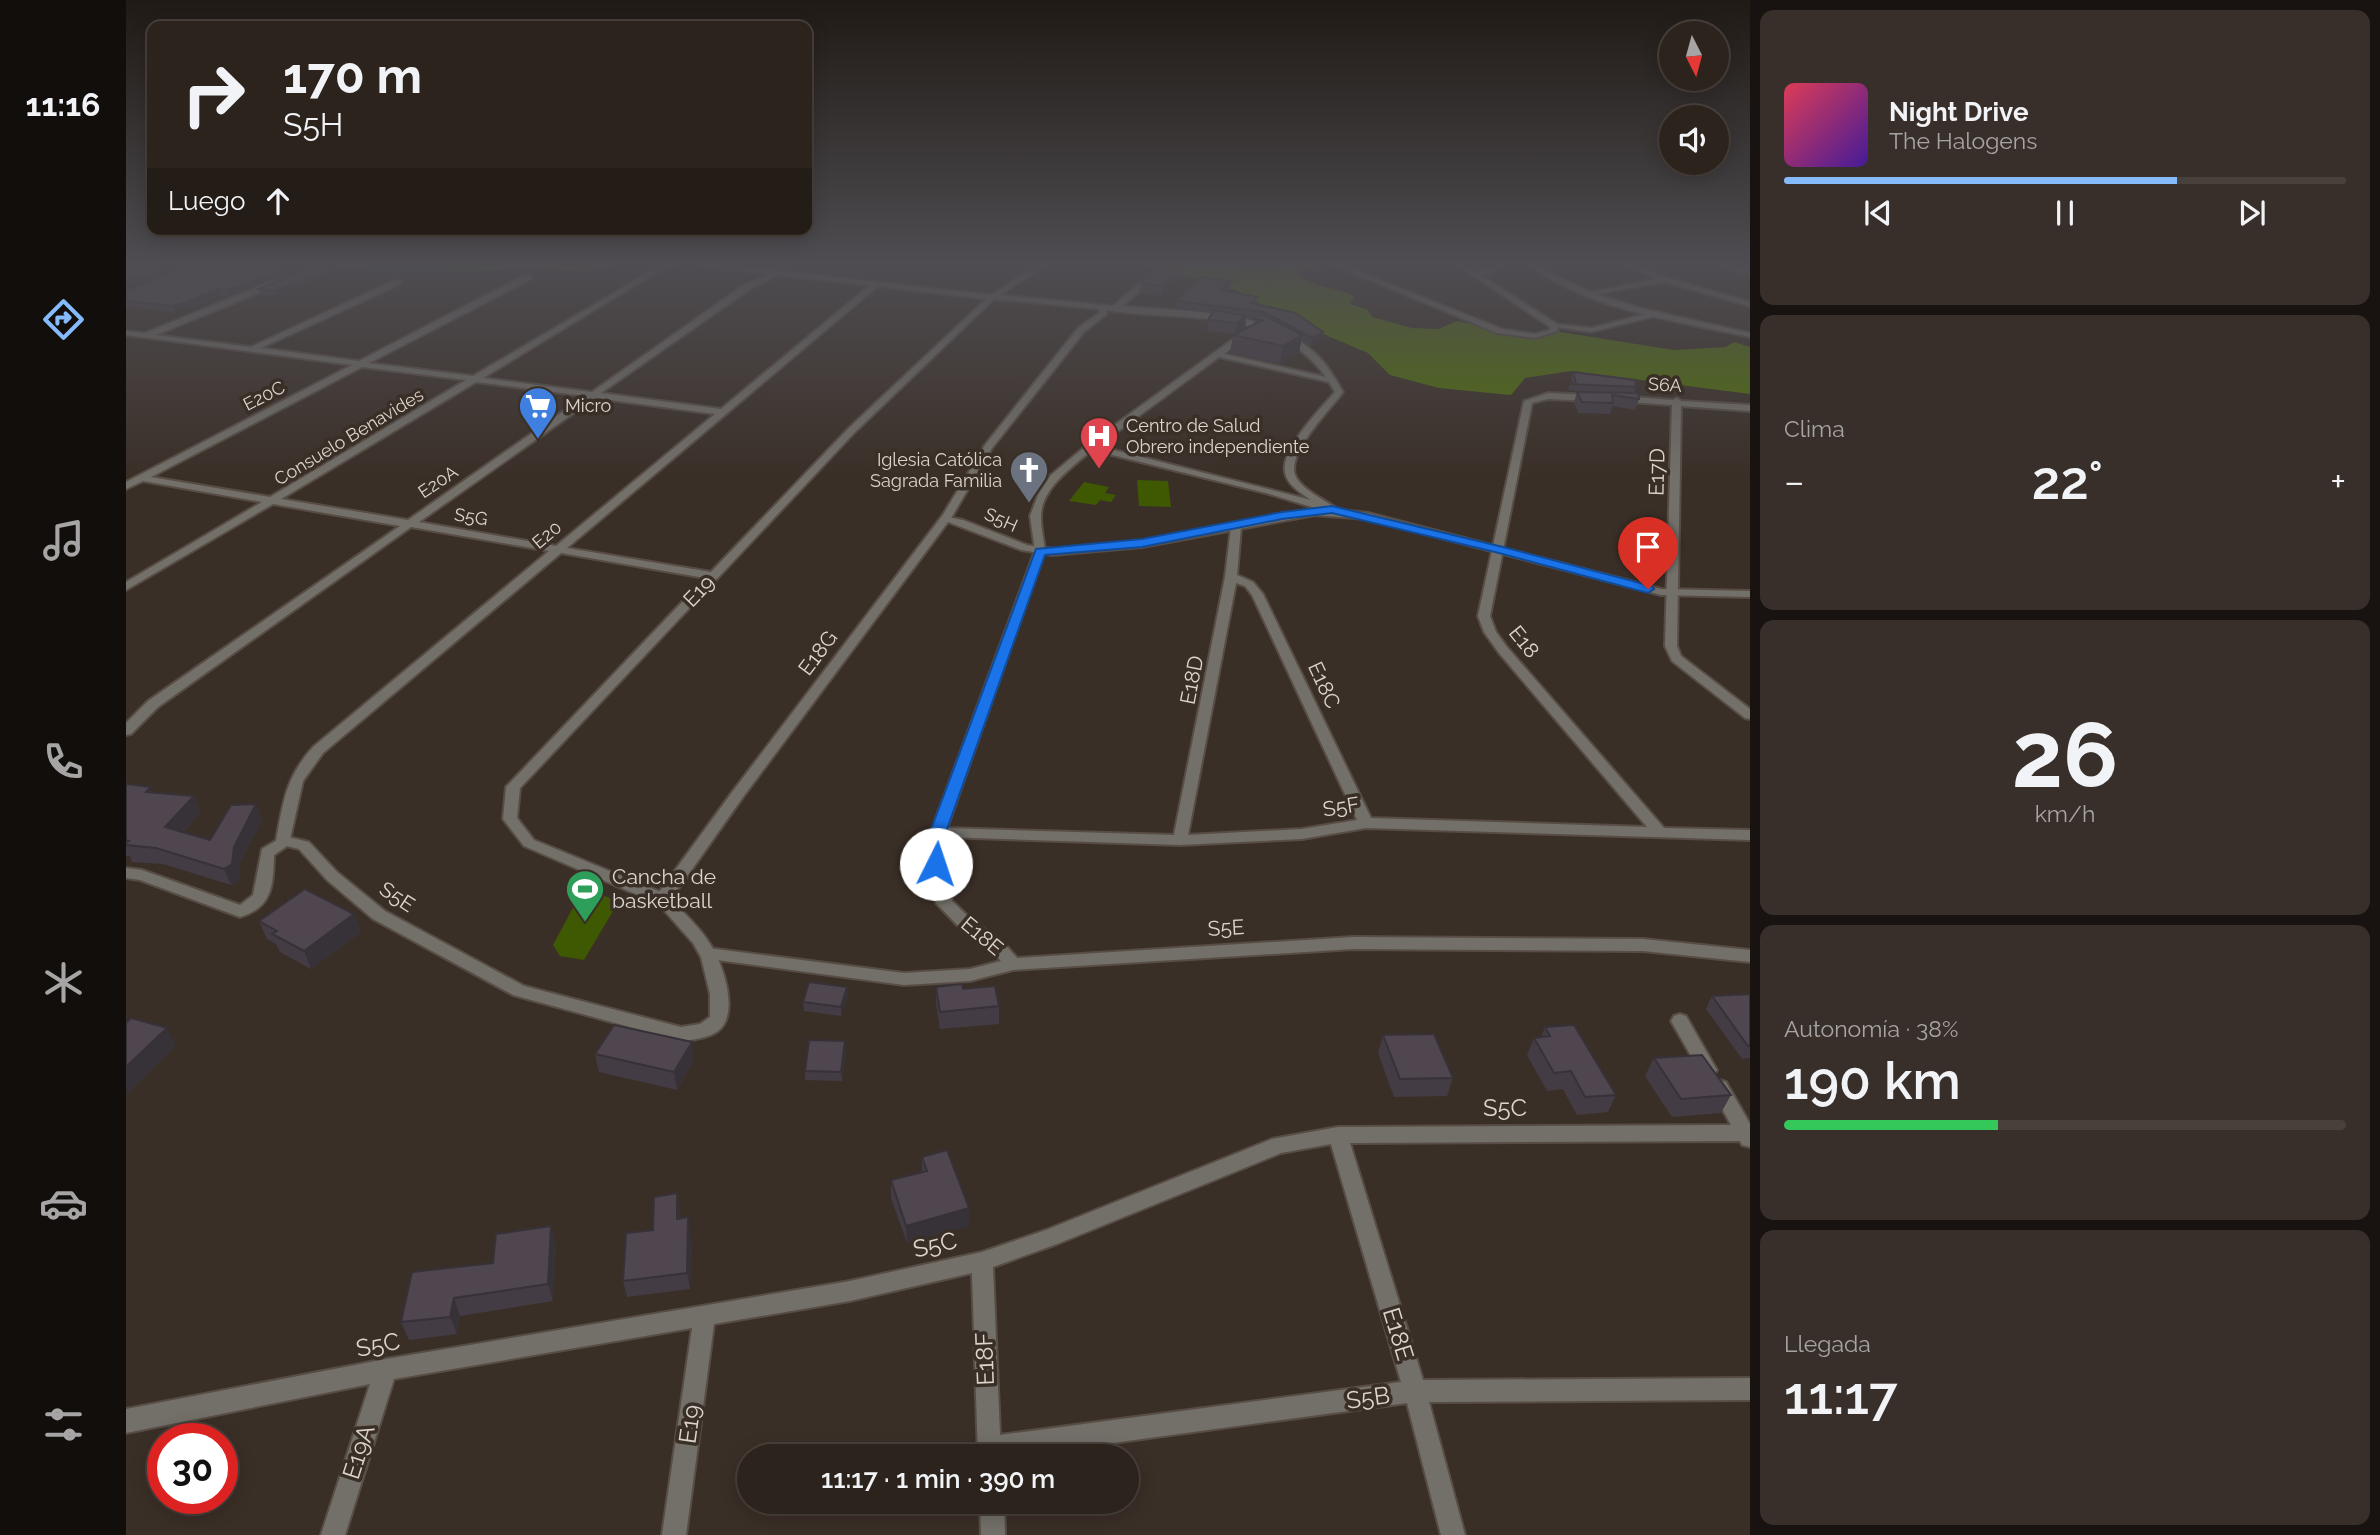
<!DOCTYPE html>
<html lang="es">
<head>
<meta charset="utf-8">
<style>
  body { margin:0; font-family:Raleway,sans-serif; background:#382f2a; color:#f1f3f6; height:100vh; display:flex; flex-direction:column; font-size:26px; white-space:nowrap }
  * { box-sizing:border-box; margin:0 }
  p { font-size:23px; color:#a6a4a4 }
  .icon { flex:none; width:38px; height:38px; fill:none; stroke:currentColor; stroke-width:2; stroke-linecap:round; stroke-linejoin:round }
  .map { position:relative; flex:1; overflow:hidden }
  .drawer { display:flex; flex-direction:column; gap:10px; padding:10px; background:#181310; width:630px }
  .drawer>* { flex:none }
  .banner { position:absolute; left:21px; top:21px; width:665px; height:214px; border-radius:14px; box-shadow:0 4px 18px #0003,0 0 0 2px #48403b; background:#2c231d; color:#f1f3f6; overflow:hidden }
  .needle { width:46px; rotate:174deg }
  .tools { position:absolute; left:1533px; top:21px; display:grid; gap:14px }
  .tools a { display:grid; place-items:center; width:70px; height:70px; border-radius:50%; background:#2c231d; box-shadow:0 4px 18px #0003,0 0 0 2px #48403b; font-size:35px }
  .speed { position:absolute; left:21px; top:1423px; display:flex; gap:14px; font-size:35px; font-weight:700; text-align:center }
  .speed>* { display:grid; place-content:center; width:91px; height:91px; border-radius:50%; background:#2c231d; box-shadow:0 4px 18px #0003,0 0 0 2px #48403b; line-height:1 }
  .speed .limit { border:10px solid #d22; background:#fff; color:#111 }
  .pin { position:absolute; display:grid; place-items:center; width:60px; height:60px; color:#fff; margin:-72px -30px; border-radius:50% 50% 50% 0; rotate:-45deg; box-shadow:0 0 7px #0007 }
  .pin .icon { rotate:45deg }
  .me { position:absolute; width:77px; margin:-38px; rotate:4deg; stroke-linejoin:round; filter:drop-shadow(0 0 5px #0008) }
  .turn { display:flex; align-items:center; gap:24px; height:147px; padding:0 21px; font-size:32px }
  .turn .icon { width:91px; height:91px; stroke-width:2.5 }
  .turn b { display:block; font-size:49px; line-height:60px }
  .then { display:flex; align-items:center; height:66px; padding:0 21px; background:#0003; gap:14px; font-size:26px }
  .big { font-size:52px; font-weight:600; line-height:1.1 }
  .drawer .card { flex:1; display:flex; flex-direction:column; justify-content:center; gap:10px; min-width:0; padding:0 24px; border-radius:14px; background:#382f2a }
  .drawer .dial { align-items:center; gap:0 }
  .dial b { font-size:91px; line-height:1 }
  .song { display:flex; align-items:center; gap:21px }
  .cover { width:84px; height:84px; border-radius:10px; background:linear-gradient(135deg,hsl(350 70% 55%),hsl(260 70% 35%)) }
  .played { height:7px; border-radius:4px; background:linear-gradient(90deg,#85bbfb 70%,#48403b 70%) }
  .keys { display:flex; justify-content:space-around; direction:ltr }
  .heat { display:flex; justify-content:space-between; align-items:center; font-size:38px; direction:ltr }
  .charge { height:10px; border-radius:5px; background:linear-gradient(90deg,#34c759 38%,#48403b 0) }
  .trip { position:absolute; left:611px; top:1444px; width:402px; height:70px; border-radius:35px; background:#2c231d; box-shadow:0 4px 18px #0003,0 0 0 2px #48403b; font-weight:600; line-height:70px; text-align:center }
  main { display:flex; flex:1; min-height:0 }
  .menu { display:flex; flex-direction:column; width:126px; justify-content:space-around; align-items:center; background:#120e0c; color:#a6a4a4 }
  .menu .icon { width:49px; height:49px }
  .menu .current { color:#85bbfb }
  .menu b { font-size:32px; color:#f1f3f6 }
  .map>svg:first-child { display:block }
</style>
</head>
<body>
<main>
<nav class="menu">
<b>11:16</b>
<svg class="icon current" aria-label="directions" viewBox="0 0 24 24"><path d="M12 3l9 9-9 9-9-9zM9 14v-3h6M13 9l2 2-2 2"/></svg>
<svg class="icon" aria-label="music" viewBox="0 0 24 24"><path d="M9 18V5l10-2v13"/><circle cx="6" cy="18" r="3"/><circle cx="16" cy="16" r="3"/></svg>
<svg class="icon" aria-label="phone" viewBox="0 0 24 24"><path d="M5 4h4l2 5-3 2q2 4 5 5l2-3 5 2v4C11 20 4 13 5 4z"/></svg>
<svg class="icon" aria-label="climate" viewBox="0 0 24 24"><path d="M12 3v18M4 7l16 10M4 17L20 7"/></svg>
<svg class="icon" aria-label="car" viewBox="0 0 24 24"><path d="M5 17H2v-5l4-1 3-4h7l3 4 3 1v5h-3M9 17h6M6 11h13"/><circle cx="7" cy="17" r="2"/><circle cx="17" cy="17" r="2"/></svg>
<svg class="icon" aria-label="filters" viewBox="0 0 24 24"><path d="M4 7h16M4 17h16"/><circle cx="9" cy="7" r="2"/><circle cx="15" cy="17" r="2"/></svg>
</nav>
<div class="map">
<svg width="1624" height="1535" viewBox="0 0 1624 1535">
  <rect width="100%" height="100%" fill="#3a2f27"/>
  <g fill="#3f5802">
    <path d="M1011,480L1042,481L1045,507L1013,506Z"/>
    <path d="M958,482L983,487L979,493L990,495L985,502L974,500L970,505L943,501Z"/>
    <path d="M457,889L493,901L458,960L434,956L427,945Z"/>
  </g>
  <g fill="#517108">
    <path d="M204,264H491L461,271L400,268L344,271H251Z"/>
    <path d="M1018,264H1119C1144,272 1169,256 1192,267L1170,272C1185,288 1209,287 1229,296L1224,304L1242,310L1246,317L1286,328L1312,329L1331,321L1409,336L1428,331L1548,350L1600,347L1608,342L1624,347V394L1445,371L1399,378L1385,395L1313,388L1264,375L1242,353L1162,319L1109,290Z"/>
  </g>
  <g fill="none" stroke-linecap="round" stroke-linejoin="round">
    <path stroke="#225055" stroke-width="4.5" d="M193,264L284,269L375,264"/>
    <g stroke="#574d45" stroke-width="4">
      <path id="service" d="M1531,311L1535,313L1534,315L1465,332L1424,326L1428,324L1465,328Z"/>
    </g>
    <g stroke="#574d45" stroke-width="4">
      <g id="minor">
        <path d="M541,264H552L536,269L357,378L466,392L618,285L643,274L568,264H590L865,295L913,264H921L874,295L987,306L1024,274H1030V278L996,306C1056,312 1131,308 1182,347C1198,359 1208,376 1217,392C1205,409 1158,455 1170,477C1177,490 1197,499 1210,508V512H1202L1140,493L966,450C946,467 914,489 915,518C915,529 918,540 919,551L821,828L1048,835L1099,577L1105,527L1110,524L1115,527L1111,575L1127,582L1137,594L1245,818L1521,827L1373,653L1358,632L1352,616L1398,401L1422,393L1466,395L1470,398L1466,401L1422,399L1406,403L1364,616L1370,632L1381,647L1538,828L1624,830V840L1240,828L1176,839L1054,845L819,837L818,864L826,901L849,923L877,942L891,958L1227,937L1517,939L1624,950V962L1517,951L1227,949L887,970L844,981L778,985L576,958L574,954L576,950L582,948L778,973L844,969L875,961L865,950L837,931L810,903L802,864L805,832L909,551L904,516L912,495L925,475L961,445L1118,331L1125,333L1098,354L1200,377C1146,304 1057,323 980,310L981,314L958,332L866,448L824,520H816L815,518L859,445L952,328L974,312L972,309L868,299L729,432L394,788L391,818L408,840L542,895L544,899L542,903H530L398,846L377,819L380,787L579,578L435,553L197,753L177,781L163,844L158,846L150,841C157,802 160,777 187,747L423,551L285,527L32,707L5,734L0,735V723L22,701L274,526L147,504L0,590V582L136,502L17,481L0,489V482L226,365L0,335V331L19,333L146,281H152V285L30,335L125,347L269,280H275V284L135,348L233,361L399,275H405V279L243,363L347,376L532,267ZM652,275L744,285L595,409L475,393L624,289ZM752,286L860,299L723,428L585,572L441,548ZM1093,357L1203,382L1209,392C1195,408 1154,450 1159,472C1161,485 1175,493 1185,500L972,446ZM236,367L340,380L144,497L25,477ZM350,382L459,396L282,520L155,499ZM469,398L589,414L430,546L293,522ZM1110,583L1119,586L1126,595L1231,820L1176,829L1062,835Z"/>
        <path d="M1205,264H1214L1376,329L1409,334L1424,330V327L1330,264H1338L1351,273C1361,270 1368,264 1377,264L1367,272L1356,276L1431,324L1432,331L1409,338L1371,333Z"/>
        <path d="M1403,264H1411L1432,277L1465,292L1530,279L1498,264H1507L1542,278L1624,302V306L1538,282L1470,294L1514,308L1624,333V337C1556,322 1457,309 1403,264Z"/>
        <path d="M1594,264H1604L1624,271V275Z"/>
        <path d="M1493,396L1547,400L1551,398L1555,401L1624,405V411L1555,406L1551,646L1555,656L1624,709V719L1619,718L1546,661L1539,646L1546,405L1490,401L1489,399Z"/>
        <path d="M1554,1014L1560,1016L1588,1065L1591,1070L1588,1075L1582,1077L1576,1075L1545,1021L1548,1016Z"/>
        <path d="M1593,1080L1600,1082L1624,1124V1147L1616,1145L1614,1141L1224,1143L1297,1380L1624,1378V1400L1303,1402L1339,1535H1315L1281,1403L891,1456H852L846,1273L724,1301L588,1324L560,1535H536L566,1328L268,1379L219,1535H195L244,1384L0,1433V1409L260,1359L724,1281L856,1252L920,1230L1146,1139L1212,1127L1605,1125L1584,1087L1586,1082ZM1205,1144L1275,1382L874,1435L867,1267L931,1244L1155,1153Z"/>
        <path d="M854,1502H878L879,1535H855Z"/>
      </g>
    </g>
    <g stroke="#574d45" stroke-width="4">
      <path id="tertiary" d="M1205,509L1242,513L1535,589L1624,591V597L1535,595L1242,519L1189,515L1016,547L926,555L895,550L822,522L617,797L545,899C558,914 574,927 584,944C597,963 614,1014 592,1031C582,1038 567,1040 555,1041L387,995L247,919L201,880L173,849L161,846L148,855C147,885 147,907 114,917L14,880L0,878V868L16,870L114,905L127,895L136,849L158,836L183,842L211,872L259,911L398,986L555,1027L574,1024L584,1017V994L575,957L567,943L528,899L607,791L816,516L837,520L901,545L926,549L1016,541L1173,511Z"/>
    </g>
    <use href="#service" fill="#73706a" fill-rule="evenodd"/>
    <use href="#minor" fill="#73706a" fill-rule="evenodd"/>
    <use href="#tertiary" fill="#73706a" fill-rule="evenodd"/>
  </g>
  <g fill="#443c45" fill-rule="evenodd">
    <path d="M0,264L111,265L173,268L103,296L94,295L61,309L48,312L0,307V290L49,272L47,270Z"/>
    <path d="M212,266L213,271L151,296L134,294L133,289Z"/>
    <path d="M1051,279L1036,296L1014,293L1015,283Z"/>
    <path d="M1104,288L1101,292L1131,297L1130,304L1196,340L1185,346L1175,341L1173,353L1154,364L1104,353L1107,335L1109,334L1081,331L1082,320L1086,313L1049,309L1050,301ZM1120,317L1129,318L1127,325L1110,333L1119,327Z"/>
    <path d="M1447,372L1510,387L1508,393L1513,399L1509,410L1486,406L1484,414L1452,413L1448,402L1451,392L1488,393L1442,390L1444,384H1447L1445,378Z"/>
    <path d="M0,784L27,792L68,796L75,812L57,832L84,840L130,804L136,820L114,863L113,881L105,885L37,864L6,862L4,856H0Z"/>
    <path d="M228,914L235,932L185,969L154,952L150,944L141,939L133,921Z"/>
    <path d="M721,987L722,996L715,1016L678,1011L677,1002Z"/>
    <path d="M810,987L837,989L873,1006V1024L814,1029L810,1004Z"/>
    <path d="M1624,994V1058L1616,1059L1580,1009L1586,996Z"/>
    <path d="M1419,1027L1490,1095L1482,1112L1451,1115L1437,1089L1421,1091L1401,1055L1408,1038L1415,1037Z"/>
    <path d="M1257,1035L1327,1078L1321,1096L1268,1097L1252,1053Z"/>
    <path d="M720,1050L716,1081L679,1080V1071Z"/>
    <path d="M469,1054L568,1060L551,1090L473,1072Z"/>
    <path d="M1528,1058L1605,1095L1595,1113L1546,1117L1519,1076Z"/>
    <path d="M796,1157L843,1208V1226L781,1243L765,1198V1180L796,1172Z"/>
    <path d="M551,1193L554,1210V1218L565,1234L564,1289L501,1297L497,1281L527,1230Z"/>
    <path d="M425,1226L430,1244L427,1301L334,1316L331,1334L283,1340L275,1322Z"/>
  </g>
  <g fill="#373138">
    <path d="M168,264H172L173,268L103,296L101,290Z"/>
    <path d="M45,265L47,270L0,287V281Z"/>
    <path d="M212,266L213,271L151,296L149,291Z"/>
    <path d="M1052,269L1051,279L1036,296L1037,286Z"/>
    <path d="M1105,281L1104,288L1093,298L1094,290Z"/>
    <path d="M92,289L94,295L61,309L48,312L46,306Z"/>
    <path d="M1120,316L1119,327L1109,334L1111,323Z"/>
    <path d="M1197,332L1196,340L1185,346L1186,338Z"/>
    <path d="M1176,335L1173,353L1154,364L1157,346Z"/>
    <path d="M68,796L75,812L46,843L39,827Z"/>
    <path d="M130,804L136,820L114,863L113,881L105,885L98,869L108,847Z"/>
    <path d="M228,914L235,932L185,969L178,951Z"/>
    <path d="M721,987L722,996L715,1016V1007Z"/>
    <path d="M41,1028L50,1046L0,1095V1067Z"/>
    <path d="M719,1041L720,1050L716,1081L715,1072Z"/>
    <path d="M566,1042L568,1060L551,1090L548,1072Z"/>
    <path d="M551,1193L554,1210V1235L551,1219Z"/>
    <path d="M843,1208V1226L781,1243L780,1226Z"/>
    <path d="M562,1217L565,1234L564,1289L561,1273Z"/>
    <path d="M425,1226L430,1244L427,1301L422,1284Z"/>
    <path d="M328,1298L334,1316L331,1334L324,1317Z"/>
  </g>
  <g fill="#4f4650" stroke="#373138" stroke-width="2">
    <path d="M0,264H100L111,265L115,264H168L101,290L92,289L59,303L46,306L0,301V290L53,270L45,265L0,281Z"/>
    <path d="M186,264L212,266L149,291L133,289L185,267Z"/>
    <path d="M1034,267L1052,269L1037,286L1015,283Z"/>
    <path d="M1075,277L1105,281L1094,290L1131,297L1125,303L1169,313L1197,332L1186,338L1138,312L1050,301Z"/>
    <path d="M1088,310L1120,316L1111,323L1082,320Z"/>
    <path d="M1135,314L1176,335L1157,346L1107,335L1137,320L1128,319Z"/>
    <path d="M1447,372L1509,380L1510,387L1444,384H1450Z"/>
    <path d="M1451,392L1512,393L1513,399L1486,395L1487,403L1456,402Z"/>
    <path d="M0,784L25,787L20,792L68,796L39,827L84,840L105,805L130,804L108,847L106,864L98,869L30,848L0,845V843L3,841L0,840Z"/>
    <path d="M179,889L228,914L178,951L146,934L151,931L133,921Z"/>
    <path d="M683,982L721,987L715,1007L677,1002Z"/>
    <path d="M836,984L837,989L869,986L873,1006L814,1012L810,987Z"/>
    <path d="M1624,994V1046H1622L1586,996Z"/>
    <path d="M5,1018L41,1028L0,1067V1023Z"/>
    <path d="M488,1025L566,1042L548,1072L469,1054Z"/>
    <path d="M1448,1025L1490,1095L1459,1097L1445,1071L1428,1073L1408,1038L1424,1036L1419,1027Z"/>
    <path d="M1308,1034L1327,1078L1274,1079L1257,1035Z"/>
    <path d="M683,1040L719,1041L715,1072L679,1071Z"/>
    <path d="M1576,1055L1605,1095L1555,1099L1528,1058Z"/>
    <path d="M821,1150L843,1208L780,1226L765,1180L801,1171L796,1157Z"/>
    <path d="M551,1193V1219L562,1217L561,1273L497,1281L500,1233L527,1230L528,1197Z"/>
    <path d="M425,1226L422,1284L328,1298L324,1317L275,1322L286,1272L367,1263L370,1234Z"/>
  </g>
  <linearGradient id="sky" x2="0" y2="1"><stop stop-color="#201a15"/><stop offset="0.55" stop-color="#4f4d52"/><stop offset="1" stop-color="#4f4d52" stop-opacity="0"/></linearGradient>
  <rect width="1624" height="479" fill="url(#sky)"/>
  <path fill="#1a73e8" stroke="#114b97" stroke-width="2" d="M1206,506L1377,547L1526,586L1528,589L1522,593L1369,552L1206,513L1156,519L1016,547L919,555L820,832L819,864L810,870L804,868L802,864L804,832L910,549L1016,539L1156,512Z"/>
  <defs>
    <g id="supermarket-pin" transform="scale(2.0125)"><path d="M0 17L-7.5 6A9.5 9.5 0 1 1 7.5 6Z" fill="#3f7fe0" stroke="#3a2f27"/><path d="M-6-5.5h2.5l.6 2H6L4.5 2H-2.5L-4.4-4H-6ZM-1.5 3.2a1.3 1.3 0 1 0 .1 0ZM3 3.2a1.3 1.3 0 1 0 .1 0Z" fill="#fff"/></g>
    <g id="hospital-pin" transform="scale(2.0125)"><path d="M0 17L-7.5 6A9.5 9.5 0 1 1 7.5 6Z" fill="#e0444e" stroke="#3a2f27"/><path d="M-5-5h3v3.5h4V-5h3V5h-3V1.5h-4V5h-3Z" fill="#fff"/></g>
    <g id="church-pin" transform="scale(2.0125)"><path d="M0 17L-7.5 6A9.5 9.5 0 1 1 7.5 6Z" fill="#6b7280" stroke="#3a2f27"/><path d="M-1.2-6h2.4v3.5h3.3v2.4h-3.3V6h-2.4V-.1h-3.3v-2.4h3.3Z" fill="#fff"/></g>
    <g id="stadium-pin" transform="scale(2.0125)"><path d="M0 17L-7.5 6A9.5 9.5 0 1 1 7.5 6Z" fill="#2e9e5b" stroke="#3a2f27"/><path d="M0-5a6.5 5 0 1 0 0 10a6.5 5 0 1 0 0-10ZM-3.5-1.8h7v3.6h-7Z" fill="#fff"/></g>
  </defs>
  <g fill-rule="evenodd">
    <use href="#supermarket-pin" x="412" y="406"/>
    <use href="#hospital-pin" x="973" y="436"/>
    <use href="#church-pin" x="903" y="470"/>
    <use href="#stadium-pin" x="459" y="889"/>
  </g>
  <g text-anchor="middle" stroke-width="7" stroke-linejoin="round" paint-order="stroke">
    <g font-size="18" fill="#dcd4cf" stroke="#3a2f27">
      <text transform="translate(1539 385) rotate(3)" y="6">S6A</text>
      <text transform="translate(138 396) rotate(-27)" y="6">E20C</text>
      <text transform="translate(223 437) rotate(-31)" y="6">Consuelo Benavides</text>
      <text transform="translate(312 482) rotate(-34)" y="6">E20A</text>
      <text transform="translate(345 517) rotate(9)" y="6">S5G</text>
      <text transform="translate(875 520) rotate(24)" y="6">S5H</text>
      <text transform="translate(421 535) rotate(-40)" y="6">E20</text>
    </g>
    <g font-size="18" fill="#dcd4cf" stroke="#3a2f27" text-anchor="start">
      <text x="439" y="412">Micro</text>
      <text x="1000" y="432">Centro de Salud<tspan x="1000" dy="21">Obrero independiente</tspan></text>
      <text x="876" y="466" text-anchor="end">Iglesia Católica<tspan x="876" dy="21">Sagrada Familia</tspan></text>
    </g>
    <g font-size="21" fill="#dcd4cf" stroke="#3a2f27">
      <text transform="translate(1531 472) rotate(-89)" y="7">E17D</text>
      <text transform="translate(573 591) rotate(-46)" y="7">E19</text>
      <text transform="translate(1398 642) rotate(51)" y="7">E18</text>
      <text transform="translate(692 653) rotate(-53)" y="7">E18G</text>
      <text transform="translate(1066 680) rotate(-79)" y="7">E18D</text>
      <text transform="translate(1198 685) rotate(65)" y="7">E18C</text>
      <text transform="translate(1215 807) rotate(-9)" y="7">S5F</text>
      <text transform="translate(271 897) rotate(33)" y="7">S5E</text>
      <text transform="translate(1100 928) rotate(-3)" y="7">S5E</text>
      <text transform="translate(856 936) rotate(40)" y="7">E18E</text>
    </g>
    <g font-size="21" fill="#dcd4cf" stroke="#3a2f27" text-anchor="start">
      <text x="486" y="884">Cancha de<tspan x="486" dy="24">basketball</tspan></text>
    </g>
    <g font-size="24" fill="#dcd4cf" stroke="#3a2f27">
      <text x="1379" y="1116">S5C</text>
      <text transform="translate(809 1245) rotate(-13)" y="8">S5C</text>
      <text transform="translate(1272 1334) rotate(73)" y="8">E18E</text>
      <text transform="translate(252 1345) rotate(-11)" y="8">S5C</text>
      <text transform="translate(859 1359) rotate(-92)" y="8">E18F</text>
      <text transform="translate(1242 1398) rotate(-8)" y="8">S5B</text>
      <text transform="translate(564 1424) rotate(-82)" y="8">E19</text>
      <text transform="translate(233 1452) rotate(-72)" y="8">E19A</text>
    </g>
  </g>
</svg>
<div class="tools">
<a><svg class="needle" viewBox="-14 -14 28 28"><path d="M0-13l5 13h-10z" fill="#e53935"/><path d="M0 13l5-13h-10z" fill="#a6a4a4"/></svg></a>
<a><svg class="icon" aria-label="sound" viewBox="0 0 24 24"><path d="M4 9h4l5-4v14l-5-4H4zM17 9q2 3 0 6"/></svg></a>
</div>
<div class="speed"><div class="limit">30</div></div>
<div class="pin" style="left:1522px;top:589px;background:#d93025"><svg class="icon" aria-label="arrive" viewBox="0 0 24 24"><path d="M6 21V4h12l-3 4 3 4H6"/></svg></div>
<svg class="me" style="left:810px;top:864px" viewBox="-20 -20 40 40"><circle r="19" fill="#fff"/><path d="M0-13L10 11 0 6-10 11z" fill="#1a73e8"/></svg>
<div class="trip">11:17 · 1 min · 390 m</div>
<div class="banner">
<div class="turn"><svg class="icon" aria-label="right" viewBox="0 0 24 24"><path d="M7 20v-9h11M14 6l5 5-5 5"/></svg><div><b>170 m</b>S5H</div></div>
<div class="then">Luego<svg class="icon" aria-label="ahead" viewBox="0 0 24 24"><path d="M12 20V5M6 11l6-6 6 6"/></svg></div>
</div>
</div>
<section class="drawer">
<div class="card">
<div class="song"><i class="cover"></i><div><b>Night Drive</b><p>The Halogens</p></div></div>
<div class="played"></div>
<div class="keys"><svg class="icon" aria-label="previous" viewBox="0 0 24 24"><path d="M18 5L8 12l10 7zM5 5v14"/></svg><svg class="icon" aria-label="pause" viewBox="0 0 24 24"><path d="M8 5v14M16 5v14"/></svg><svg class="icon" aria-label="next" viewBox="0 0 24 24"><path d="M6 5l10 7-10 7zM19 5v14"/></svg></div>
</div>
<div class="card"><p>Clima</p>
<div class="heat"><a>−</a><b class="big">22°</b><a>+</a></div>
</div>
<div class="card dial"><b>26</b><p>km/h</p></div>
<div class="card"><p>Autonomía · 38%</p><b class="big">190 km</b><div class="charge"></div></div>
<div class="card"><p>Llegada</p><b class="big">11:17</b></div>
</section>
</main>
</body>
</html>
